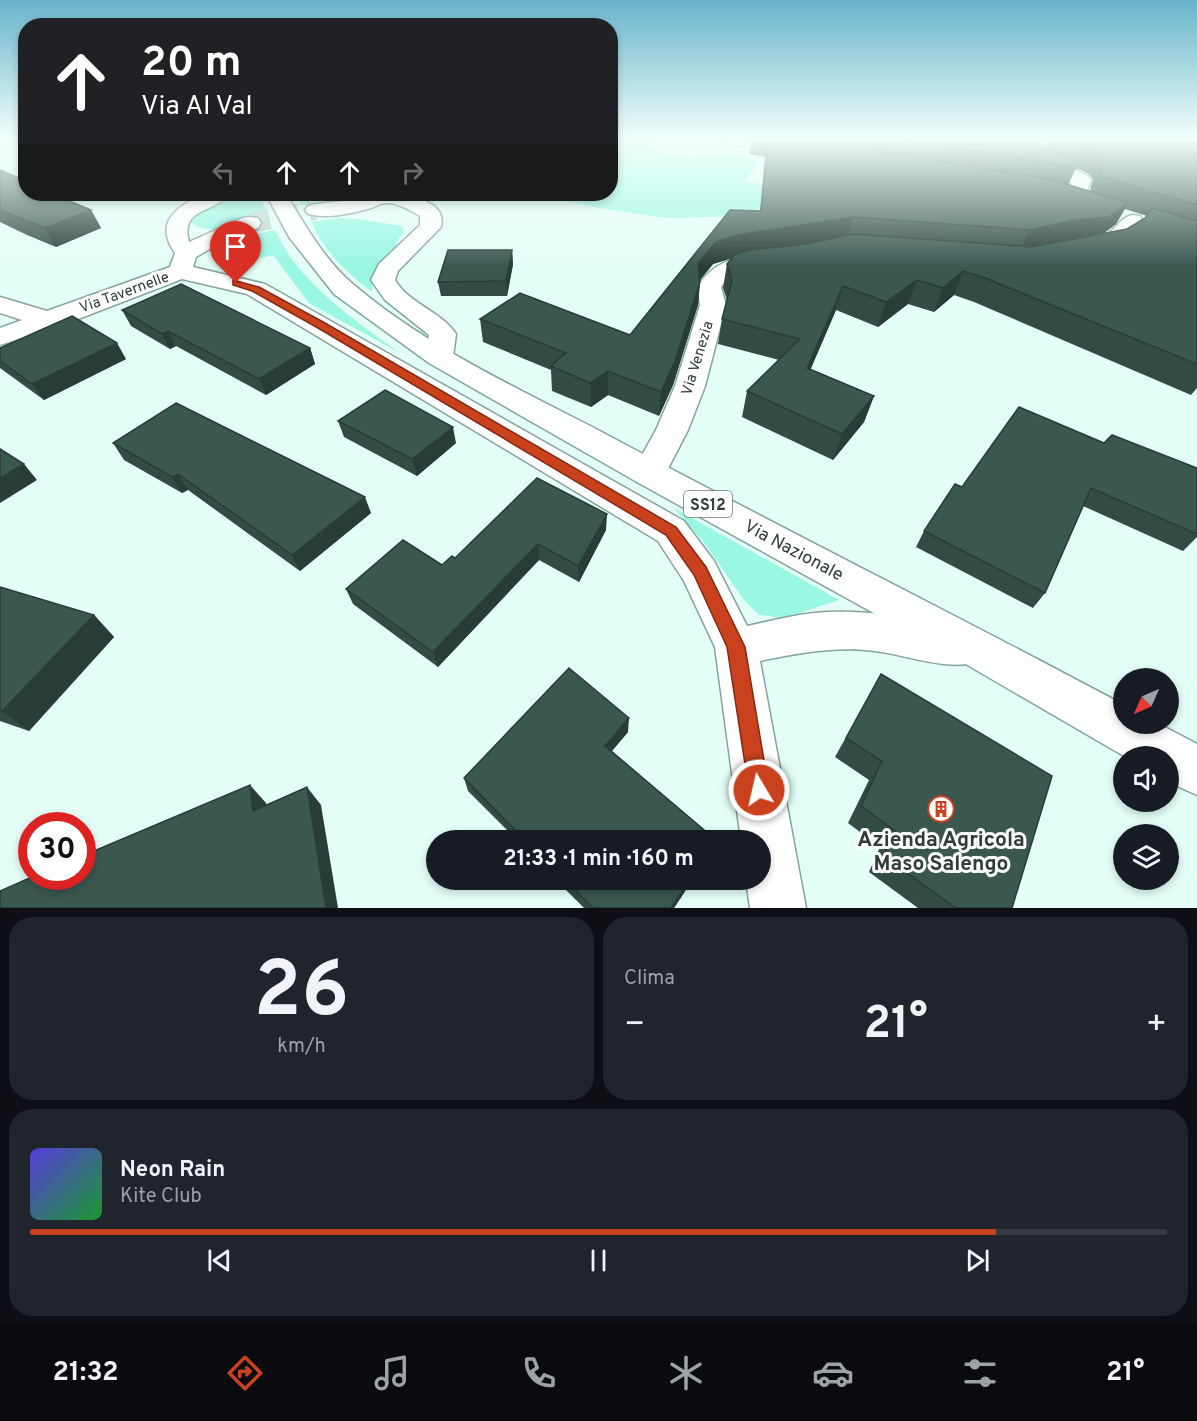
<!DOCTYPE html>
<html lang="it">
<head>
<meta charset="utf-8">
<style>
  body { margin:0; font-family:Overpass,sans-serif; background:#20242c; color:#f1f3f6; height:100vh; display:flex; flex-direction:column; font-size:22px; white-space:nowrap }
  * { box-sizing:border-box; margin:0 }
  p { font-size:20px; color:#9ea1a6 }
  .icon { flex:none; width:33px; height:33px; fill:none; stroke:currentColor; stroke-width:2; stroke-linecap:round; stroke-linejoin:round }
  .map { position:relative; height:908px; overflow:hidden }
  .drawer { display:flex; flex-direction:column; gap:9px; padding:9px; background:#0d0f14; flex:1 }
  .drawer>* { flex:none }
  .banner { position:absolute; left:18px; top:18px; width:600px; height:183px; border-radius:24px; box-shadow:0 3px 9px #0003; background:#202124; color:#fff; overflow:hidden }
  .needle { width:39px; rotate:225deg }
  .controls { position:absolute; left:1113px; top:668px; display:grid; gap:12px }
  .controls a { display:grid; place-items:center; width:66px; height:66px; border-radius:50%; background:#171b24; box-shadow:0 3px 9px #0003; font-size:30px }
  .speed { position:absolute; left:18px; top:812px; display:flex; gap:12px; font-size:30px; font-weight:700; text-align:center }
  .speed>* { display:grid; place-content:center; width:78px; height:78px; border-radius:50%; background:#171b24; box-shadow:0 3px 9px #0003; line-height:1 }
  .speed .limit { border:9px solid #d22; background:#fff; color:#111 }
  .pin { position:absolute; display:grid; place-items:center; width:51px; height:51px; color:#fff; margin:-62px -26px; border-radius:50% 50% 50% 0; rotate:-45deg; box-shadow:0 0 6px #0007 }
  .pin .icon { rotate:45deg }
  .me { position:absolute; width:66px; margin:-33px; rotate:351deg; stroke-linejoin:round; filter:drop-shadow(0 0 4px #0008) }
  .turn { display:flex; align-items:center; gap:21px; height:126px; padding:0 24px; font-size:27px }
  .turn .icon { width:78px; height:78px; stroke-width:2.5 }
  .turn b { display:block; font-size:42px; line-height:51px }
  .lanes { display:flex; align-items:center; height:57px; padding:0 24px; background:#0003; justify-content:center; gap:30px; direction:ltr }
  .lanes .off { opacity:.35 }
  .big { font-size:45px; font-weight:700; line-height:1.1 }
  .drawer .widget { flex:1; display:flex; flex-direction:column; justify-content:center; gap:9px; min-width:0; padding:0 21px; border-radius:24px; background:#20242c }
  .drawer .dial { align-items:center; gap:0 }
  .dial b { font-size:78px; line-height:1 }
  .song { display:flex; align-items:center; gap:18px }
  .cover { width:72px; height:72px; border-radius:9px; background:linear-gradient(135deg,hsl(250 70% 55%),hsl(130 70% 35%)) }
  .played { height:6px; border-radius:3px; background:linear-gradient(90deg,#ca411d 85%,#363941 85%) }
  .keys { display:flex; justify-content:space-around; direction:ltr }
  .heat { display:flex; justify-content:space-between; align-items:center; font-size:33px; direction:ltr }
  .drawer .tiles { flex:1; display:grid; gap:9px; grid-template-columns:1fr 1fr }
  .widget:last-child { grid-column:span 2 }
  .trip { position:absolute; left:426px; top:830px; width:345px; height:60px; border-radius:30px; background:#171b24; box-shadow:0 3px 9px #0003; font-weight:700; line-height:60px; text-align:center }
  .tab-bar { display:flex; height:96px; justify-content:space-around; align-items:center; background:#090b0e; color:#9ea1a6 }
  .tab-bar .icon { width:42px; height:42px }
  .tab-bar .on { color:#ca411d }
  .tab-bar b { font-size:27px; color:#f1f3f6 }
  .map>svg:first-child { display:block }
</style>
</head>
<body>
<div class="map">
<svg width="1197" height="908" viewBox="0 0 1197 908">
  <rect width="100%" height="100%" fill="#e3fef7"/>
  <g fill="#9af7e2">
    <path d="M611,140H657L644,148L690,158L735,153L759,162L745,181L800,193L740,216L667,218L593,207L536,194H610Z"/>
    <path d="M230,194H258L267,212C247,219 210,240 191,222C197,204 214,201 230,194Z"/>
    <path d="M295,194H367L349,201L301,205Z"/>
    <path d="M337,218L358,219L402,226L404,232L396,243L401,246C383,261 372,268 372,292C346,272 325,252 311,222Z"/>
    <path d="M275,230C280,239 285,250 291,258C320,297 361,325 400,353L309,303L273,255L257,259L239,270L224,266L218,259C236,237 249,236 275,230Z"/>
    <path d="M674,508L839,600L784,618L759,615L744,600L703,541Z"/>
  </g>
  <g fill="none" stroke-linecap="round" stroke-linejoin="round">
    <path stroke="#bfd7d1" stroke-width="20" stroke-dasharray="20 10" stroke-linecap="butt" d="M250,223L315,210"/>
    <g stroke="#85a49c" stroke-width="3">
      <g id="street">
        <path d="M725,140H765L801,146L804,150L801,154L795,155L734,145L728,144Z"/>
        <path d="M1033,140H1052L1042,149L1052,159L1088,176L1091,180L1082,205H1068L1065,201L1071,182C1052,173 1036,167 1023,149Z"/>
        <path d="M202,194H229C216,213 179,207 189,242L242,218L250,217L258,218L261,223L258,228L220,243L196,257L193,267L265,284L684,521L714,561L747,626C770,621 793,615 815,613C857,608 941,619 980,633L986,647L980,661C948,672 908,655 875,651C836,646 799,653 760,661L806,908H750L746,879H760V840H741L715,647L684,581L658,541L247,294L182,279L60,326L0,345V328L22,320L0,313V297L47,311L170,267L175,253C154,223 175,208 202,194Z"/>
        <path d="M372,194C392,194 449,195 441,227L398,271L395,280C409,304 441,311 456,334L453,357L449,363L439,365L429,363L425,357L429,335L385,300L371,280L379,264L420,225V216C411,211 397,202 386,203C380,203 373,208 368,209C349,214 327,219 308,214L305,210L308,206C329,200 351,204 372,194Z"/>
        <path d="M1132,215L1140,216L1143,221C1129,241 1106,260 1080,254L1077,249C1083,240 1097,240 1106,235C1116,229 1121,217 1132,215Z"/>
        <path d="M769,254L777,256L781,261L777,266L730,276L721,287L726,305L705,386L688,430L661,482L649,485L637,482L632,473L656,430L675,386L700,305L697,287C717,258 736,258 769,254Z"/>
      </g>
    </g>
    <g stroke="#85a49c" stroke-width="3">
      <path id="primary" d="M266,194H286C305,225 325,261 354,285C429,349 524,391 611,437C781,528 954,614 1124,705V723H1157L1197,744V795L1168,782V756H1124L964,663L637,482L429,363L334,294L289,237Z"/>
    </g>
    <use href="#street" fill="#fff" fill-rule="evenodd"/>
    <use href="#primary" fill="#fff" fill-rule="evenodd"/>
  </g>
  <g fill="#324b45" fill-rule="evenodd">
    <path d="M751,140H1038L1046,148L1049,140H1197V388L1191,395L974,302L954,295L934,312L908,304L878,327L836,310L810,370L874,396L864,422L833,460L742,417L747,391L779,360L718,344L722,319L727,300L723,288L727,264L732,258L713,264L700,280L698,305L673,385L659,416L608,395L591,407L552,391L551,370L483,342L480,319L630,335L760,211L765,157L749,154ZM1076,168L1089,174L1093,179L1090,191L1068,185ZM1125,209L1147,216L1145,218L1127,229L1103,234L1116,224Z"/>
    <path d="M0,170L91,210L101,228L56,247L27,235L0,222Z"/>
    <path d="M512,250L513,264L507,296H441L438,282Z"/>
    <path d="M122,310L310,348L315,364L266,395L176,346L170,349L131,326Z"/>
    <path d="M0,348L126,359L44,400L0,368Z"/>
    <path d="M338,421L456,443L417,476L344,437Z"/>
    <path d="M113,443L371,513L300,571L188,490L182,493L124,460Z"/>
    <path d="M1104,443L1197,468V537L1183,551L1083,506L1045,593L1033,608L916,547L924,531L962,487Z"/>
    <path d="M606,530L579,582L539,560L438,667L353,604L346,589L442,565L455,558Z"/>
    <path d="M0,587L94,615L114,637L29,731L0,721Z"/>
    <path d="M881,674L1012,908H918L869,872L880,847L848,823L869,780L835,757Z"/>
    <path d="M628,732L612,751L716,840H517L468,791L464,778Z"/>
    <path d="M555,879H693L674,908H584Z"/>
  </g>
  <g fill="#293d38">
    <path d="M1128,203L1116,224L1097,238L1020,252L1030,230Z"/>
    <path d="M91,210L101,228L56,247L45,228Z"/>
    <path d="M853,217L847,239L736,257L713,264L695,286L698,263L716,242L739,235Z"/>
    <path d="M512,250L513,264L507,296L506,281Z"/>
    <path d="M963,271L954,295L934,312L943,288Z"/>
    <path d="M917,280L908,304L878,327L886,302Z"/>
    <path d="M700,282L698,305L673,385L659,416L661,392Z"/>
    <path d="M843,286L836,310L800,394L807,368Z"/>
    <path d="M168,331L176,346L170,349L162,334Z"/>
    <path d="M117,343L126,359L44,400L32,384Z"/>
    <path d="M310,348L315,364L266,395L259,379Z"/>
    <path d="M608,371V395L591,407L590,383Z"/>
    <path d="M874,396L864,422L833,460L842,434Z"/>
    <path d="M453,427L456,443L417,476L412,459Z"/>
    <path d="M24,464L37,480L0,503V478Z"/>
    <path d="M178,474L188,490L182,493L172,477Z"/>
    <path d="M365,497L371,513L300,571L292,555Z"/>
    <path d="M607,514L606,530L579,582L578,566Z"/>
    <path d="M538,544L539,560L438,667L433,652Z"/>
    <path d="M94,615L114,637L29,731L2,711Z"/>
    <path d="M629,718L628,732L605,759V746Z"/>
    <path d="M250,785L266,803L270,828L253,811Z"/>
    <path d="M307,787L321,805L338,908H326Z"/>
    <path d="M690,879H693L674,908H671Z"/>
  </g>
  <g fill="#3a5750" stroke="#293d38" stroke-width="1.5">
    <path d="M768,140H805L1053,180L1128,203L1109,217L1074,220L1030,230L853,217L739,235L716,242L698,263L700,282L675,361L661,392L608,371L590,383L551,366L566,353L480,319L520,293L630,335L730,210L761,211Z"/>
    <path d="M904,140H1038L1046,149L1078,162L1076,169L1057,164Z"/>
    <path d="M1068,140H1197V205L1100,176L1103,158L1099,153Z"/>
    <path d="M0,170L26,181V194H53L91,210L45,228L16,217L0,209Z"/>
    <path d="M1152,208L1197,221V364L985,278L963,271L943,288L917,280L886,302L843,286L807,368L874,396L842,434L747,391L800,339L722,319L732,281L727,264L735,254L751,250L806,244L854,234L1032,247L1127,229L1145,218Z"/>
    <path d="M448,250H512L506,281L438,282Z"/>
    <path d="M181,284L310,348L259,379L168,331L162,334L122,310Z"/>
    <path d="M72,316L117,343L32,384L0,361V348Z"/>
    <path d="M385,390L453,427L412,459L338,421Z"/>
    <path d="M176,403L365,497L292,555L178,474L172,477L113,443Z"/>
    <path d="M1019,407L1104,443L1112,435L1197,468V534L1091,488L1045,593L924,531L955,484L962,487Z"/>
    <path d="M0,449L24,464L0,478Z"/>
    <path d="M537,478L607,514L578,566L538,544L433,652L346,589L403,540L442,565L452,556L455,558Z"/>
    <path d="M0,587L94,615L2,711L0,710Z"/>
    <path d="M569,668L629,718L605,746L716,840H525L464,778Z"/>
    <path d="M881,674L1052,776L1012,908H956L884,856L895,831L861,806L882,761L846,738Z"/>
    <path d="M250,785L253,811L307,787L326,908H0V891L34,876H82V856Z"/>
    <path d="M564,879H690L671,908H593Z"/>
  </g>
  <linearGradient id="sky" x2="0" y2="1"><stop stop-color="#68b4cb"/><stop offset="0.52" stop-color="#f2fffb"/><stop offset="1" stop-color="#f2fffb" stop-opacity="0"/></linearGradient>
  <rect width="1197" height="267" fill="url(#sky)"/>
  <path fill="#ca411d" stroke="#832a13" stroke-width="1.5" d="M233,280L259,287L325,323L676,527L706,567L745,647L769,790L766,797L759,800L752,797L749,790L727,647L694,575L666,535L318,328L252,291L233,285Z"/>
  <defs>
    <g id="building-ring" transform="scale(1.35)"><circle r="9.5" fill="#fff" stroke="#ca411d" stroke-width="1.5"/><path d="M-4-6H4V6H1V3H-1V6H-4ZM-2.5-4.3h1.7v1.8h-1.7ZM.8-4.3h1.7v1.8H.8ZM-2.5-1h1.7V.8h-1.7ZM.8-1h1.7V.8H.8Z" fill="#ca411d"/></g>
  </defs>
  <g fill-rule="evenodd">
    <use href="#building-ring" x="941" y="809"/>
  </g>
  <g text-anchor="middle" stroke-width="6" stroke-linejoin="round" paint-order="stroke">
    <g font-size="15" fill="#303d39" stroke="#fff">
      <text transform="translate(124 292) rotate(-20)" y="5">Via Tavernelle</text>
      <text transform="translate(697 358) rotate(-73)" y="5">Via Venezia</text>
    </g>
    <rect fill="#fff" stroke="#6e7774" stroke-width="1.5" x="684" y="491" width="48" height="26" rx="4.5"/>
    <g font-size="16" font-weight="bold" fill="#303d39">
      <text x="708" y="510">SS12</text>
    </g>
    <g font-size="18" fill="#303d39" stroke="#fff">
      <text transform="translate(794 550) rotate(28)" y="6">Via Nazionale</text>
    </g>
    <g font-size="21" font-weight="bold" fill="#303d39" stroke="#fff">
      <text x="941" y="846">Azienda Agricola<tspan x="941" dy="24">Maso Salengo</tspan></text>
    </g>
  </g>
</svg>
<div class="controls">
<a><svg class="needle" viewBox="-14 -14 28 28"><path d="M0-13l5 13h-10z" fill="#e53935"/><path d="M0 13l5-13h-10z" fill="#9ea1a6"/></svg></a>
<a><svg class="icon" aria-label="sound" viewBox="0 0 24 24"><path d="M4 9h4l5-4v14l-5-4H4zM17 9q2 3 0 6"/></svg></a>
<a><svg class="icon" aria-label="layers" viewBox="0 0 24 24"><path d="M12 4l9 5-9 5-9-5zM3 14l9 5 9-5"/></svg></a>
</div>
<div class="speed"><div class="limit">30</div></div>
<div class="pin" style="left:236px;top:283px;background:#d93025"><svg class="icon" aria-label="arrive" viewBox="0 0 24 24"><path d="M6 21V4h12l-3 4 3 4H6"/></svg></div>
<svg class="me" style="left:759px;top:790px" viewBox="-20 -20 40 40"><circle r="17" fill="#ca411d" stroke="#fff" stroke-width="3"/><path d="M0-11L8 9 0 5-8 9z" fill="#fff"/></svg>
<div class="trip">21:33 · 1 min · 160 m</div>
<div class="banner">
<div class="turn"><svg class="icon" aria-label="ahead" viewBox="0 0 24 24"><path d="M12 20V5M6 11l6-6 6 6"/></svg><div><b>20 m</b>Via Al Val</div></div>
<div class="lanes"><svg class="icon off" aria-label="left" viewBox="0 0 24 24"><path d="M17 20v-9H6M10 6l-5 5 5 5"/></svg><svg class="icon" aria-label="ahead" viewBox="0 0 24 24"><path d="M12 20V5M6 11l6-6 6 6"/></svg><svg class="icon" aria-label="ahead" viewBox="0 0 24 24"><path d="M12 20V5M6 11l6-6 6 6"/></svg><svg class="icon off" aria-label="right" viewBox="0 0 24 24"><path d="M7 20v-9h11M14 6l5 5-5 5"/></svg></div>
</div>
</div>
<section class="drawer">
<div class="tiles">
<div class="widget dial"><b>26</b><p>km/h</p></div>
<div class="widget"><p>Clima</p>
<div class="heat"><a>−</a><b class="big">21°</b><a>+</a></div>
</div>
<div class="widget">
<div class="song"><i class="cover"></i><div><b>Neon Rain</b><p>Kite Club</p></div></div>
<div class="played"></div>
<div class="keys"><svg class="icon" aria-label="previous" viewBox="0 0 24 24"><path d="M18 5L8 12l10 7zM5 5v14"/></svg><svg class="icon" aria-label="pause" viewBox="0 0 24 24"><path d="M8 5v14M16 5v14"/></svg><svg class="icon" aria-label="next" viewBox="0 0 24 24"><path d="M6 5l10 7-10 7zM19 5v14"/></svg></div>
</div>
</div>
</section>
<nav class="tab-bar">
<b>21:32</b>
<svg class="icon on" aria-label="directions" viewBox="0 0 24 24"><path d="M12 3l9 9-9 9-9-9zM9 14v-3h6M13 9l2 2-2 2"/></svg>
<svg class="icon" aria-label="music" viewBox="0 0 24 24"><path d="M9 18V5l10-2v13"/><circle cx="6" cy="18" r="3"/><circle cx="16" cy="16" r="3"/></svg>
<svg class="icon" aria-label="phone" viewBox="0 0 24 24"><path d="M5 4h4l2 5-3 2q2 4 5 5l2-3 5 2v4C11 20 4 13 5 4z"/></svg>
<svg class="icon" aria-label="climate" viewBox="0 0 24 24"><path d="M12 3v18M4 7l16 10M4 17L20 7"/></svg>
<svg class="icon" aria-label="car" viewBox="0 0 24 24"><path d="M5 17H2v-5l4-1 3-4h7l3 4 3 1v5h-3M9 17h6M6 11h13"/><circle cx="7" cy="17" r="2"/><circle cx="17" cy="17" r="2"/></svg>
<svg class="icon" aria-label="filters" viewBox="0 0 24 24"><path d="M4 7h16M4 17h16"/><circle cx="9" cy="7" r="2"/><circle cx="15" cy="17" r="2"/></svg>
<b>21°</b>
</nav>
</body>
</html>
